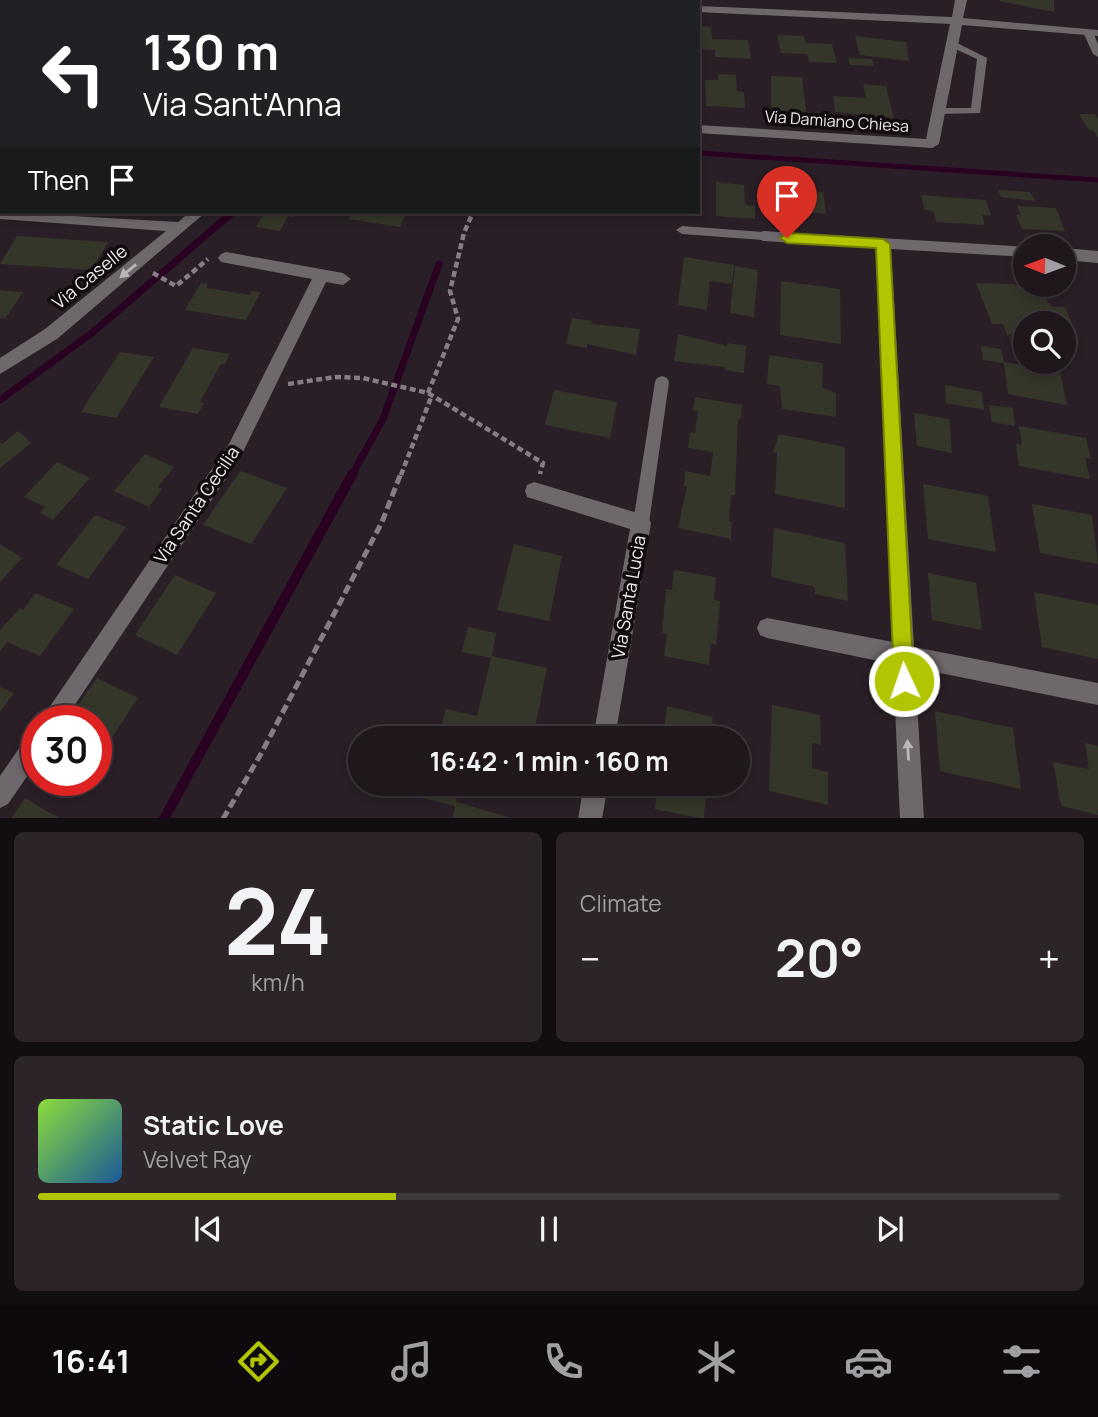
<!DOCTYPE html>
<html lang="en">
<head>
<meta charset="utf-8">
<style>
  body { margin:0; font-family:Manrope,sans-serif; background:#2d242a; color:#f1f3f6; height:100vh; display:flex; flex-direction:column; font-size:26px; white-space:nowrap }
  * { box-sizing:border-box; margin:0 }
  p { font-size:23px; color:#a29fa4 }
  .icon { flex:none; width:38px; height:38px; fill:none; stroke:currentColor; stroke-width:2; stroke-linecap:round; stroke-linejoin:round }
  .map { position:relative; height:818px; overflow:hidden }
  .drawer { display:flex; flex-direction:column; gap:14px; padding:14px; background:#120d10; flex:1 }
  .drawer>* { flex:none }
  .guide { position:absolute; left:0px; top:0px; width:700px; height:214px; box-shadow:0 4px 10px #0003,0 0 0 2px #3d363b; background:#202124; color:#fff; overflow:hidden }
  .needle { width:46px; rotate:271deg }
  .fabs { position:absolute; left:1013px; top:234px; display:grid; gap:14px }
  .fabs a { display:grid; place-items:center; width:63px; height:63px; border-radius:50%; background:#20171d; box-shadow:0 4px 10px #0003,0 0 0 2px #3d363b; font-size:35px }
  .speed { position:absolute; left:21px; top:705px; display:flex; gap:14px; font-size:35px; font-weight:700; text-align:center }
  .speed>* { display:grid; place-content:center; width:91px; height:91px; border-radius:50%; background:#20171d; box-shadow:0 4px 10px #0003,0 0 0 2px #3d363b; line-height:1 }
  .speed .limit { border:10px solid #d22; background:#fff; color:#111 }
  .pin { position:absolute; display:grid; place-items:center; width:60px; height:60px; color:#fff; margin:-72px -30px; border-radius:50% 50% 50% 0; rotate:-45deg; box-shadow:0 0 7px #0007 }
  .pin .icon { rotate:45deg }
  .me { position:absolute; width:77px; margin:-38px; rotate:357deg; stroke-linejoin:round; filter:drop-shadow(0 0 5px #0008) }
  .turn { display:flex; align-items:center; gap:24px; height:147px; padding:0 28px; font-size:32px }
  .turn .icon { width:91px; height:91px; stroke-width:2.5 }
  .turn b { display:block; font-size:49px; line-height:60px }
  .then { display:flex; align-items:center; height:66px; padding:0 28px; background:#0003; gap:14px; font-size:26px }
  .big { font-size:52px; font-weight:700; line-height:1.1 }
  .drawer .tile { flex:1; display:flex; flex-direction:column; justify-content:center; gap:10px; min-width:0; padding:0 24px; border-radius:10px; background:#2d242a }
  .drawer .dial { align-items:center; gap:0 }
  .dial b { font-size:91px; line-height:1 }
  .song { display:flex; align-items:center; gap:21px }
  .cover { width:84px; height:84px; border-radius:10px; background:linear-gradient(135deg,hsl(90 70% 55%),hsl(210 70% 35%)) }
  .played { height:7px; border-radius:4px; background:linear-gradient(90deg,#b1c500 35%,#3d363b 35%) }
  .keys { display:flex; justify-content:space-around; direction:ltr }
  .heat { display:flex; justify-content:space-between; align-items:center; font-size:38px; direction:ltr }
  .drawer .tiles { flex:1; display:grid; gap:14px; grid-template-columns:1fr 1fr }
  .tile:last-child { grid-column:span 2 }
  .trip { position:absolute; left:348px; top:726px; width:402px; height:70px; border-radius:35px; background:#20171d; box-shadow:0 4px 10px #0003,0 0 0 2px #3d363b; font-weight:700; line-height:70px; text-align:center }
  .tabs { display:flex; height:112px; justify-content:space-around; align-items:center; background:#0d090c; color:#a29fa4 }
  .tabs .icon { width:49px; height:49px }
  .tabs .selected { color:#b1c500 }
  .tabs b { font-size:32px; color:#f1f3f6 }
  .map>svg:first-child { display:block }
</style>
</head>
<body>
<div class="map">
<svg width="1098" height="819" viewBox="0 0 1098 819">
  <rect width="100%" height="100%" fill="#2a1f27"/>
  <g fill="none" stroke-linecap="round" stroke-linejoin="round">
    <path stroke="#290121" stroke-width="5" d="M698,153L1098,180"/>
    <g stroke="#290121" stroke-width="7">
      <path d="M0,400L92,333L233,212"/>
      <path d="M352,475L383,419L439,264"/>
    </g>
    <path stroke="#290121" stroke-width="10" d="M164,819L353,473"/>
  </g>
  <g fill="#34362a">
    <path d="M1000,0H1054V12L1000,1Z"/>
    <path d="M698,26L711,27L712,39L748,40L751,59L715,57V50L698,49Z"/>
    <path d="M777,35L804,36L806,43L832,44L837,63L809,62L807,54L781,53Z"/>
    <path d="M855,36L906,42L909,61L860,55Z"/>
    <path d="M848,58L872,59L874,66L850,65Z"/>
    <path d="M718,74L736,75L737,91L744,92L745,108L706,106L705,80H718Z"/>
    <path d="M771,76L802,77L806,112L771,110Z"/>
    <path d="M863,84L886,86L894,118L835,112L833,96L866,98Z"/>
    <path d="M1079,114H1095L1098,119V138L1094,131L1089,130Z"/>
    <path d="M778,178H794L795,182H806L808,191L823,192L826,214L792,211L790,200L780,199Z"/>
    <path d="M716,182L744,185L745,205L755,206V219L716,216Z"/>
    <path d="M998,190L1030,192L1036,201L1001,197Z"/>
    <path d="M921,195L986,200L991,215H982L985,225L936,222L933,211L925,210Z"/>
    <path d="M1017,206L1056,208L1065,231L1022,229L1016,215H1021Z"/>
    <path d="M265,212H296L293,217L288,216L280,231L256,227Z"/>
    <path d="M353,212H407L400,227L349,219Z"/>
    <path d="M17,236L108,242L94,266L103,267L99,276H89L92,270L0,264Z"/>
    <path d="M684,257L734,265L732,284L710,281L707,310L678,305Z"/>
    <path d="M735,266L758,270L754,317L730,313Z"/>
    <path d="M781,281L840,289L841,344L780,335Z"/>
    <path d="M201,283L208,284L206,288L250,295L252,291L261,292L246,320L185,310Z"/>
    <path d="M976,283L1035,285L1052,307H1065L1076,332L1064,331V324H1026V336L1007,335L1003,324H992Z"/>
    <path d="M0,290L23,292L5,319L0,318Z"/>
    <path d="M572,318L592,321L591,324L640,329L636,355L587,344V348L566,344Z"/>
    <path d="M678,334L727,346V343L746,346L744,373L725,370V367L674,361Z"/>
    <path d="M981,346L1001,349L1004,362L1060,371L1067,405L1008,394L1004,363L983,360Z"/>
    <path d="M193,348L230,354L225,364H221L200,402L204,403L198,414L159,407Z"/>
    <path d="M120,352L154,357L116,418L81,412Z"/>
    <path d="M769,355L823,363L822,388L836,393V417L782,409L780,386L767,384Z"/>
    <path d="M945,385L982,392L984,410L946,403Z"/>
    <path d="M554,390L617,402L610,438L545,425Z"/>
    <path d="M695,397L742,405L741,419L738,418L735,495H731L729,521L732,522L731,539L678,528L687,486H684L685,471L710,476L713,452L688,448L690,432L695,433L698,411L693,410Z"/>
    <path d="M989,405L1013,408L1015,426L992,422Z"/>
    <path d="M914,413L949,419L952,453L917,446Z"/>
    <path d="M1019,426L1086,438L1091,459L1085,458L1090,479L1019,466L1016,444L1022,445Z"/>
    <path d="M18,431L31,443L0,468V442L2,444Z"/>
    <path d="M779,434L845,447V508L775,494L777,453L773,452Z"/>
    <path d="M145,454L174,467L158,487L162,489L149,507L114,491Z"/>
    <path d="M57,462L90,478L53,520L40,513L45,507L24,497Z"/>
    <path d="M240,471L287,488L251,544L203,525Z"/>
    <path d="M923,484L988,496L996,552L928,539Z"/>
    <path d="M1032,504L1092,515L1098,564L1040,553Z"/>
    <path d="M95,515L126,527L88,579L56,565Z"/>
    <path d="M774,528L845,543L848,601L815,594V587L771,577Z"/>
    <path d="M0,544L22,558L0,582Z"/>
    <path d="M514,544L562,556L549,621L497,610Z"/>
    <path d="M674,570L716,577L714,600L720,601L716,645L711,643L709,665L664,656L667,634L662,633L666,589L672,590Z"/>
    <path d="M928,573L976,583L982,630L932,620Z"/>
    <path d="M175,575L216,593L177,655L135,635Z"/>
    <path d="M1034,592L1098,605V659L1042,647Z"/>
    <path d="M35,593L74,609L40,656L7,642L0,652V630L20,608L23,610Z"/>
    <path d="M468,627L496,633L492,656L547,668L533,738H438L446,709L477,716L491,658L462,652Z"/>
    <path d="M97,678L138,698L98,759L96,721H67Z"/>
    <path d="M0,687L14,693L0,712Z"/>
    <path d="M772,705L820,715L821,745L812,743V768L828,772V805L769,791Z"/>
    <path d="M667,706L713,717L711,738H651L652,729L664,732Z"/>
    <path d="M935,711L1013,728L1021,789L940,771Z"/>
    <path d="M1085,743L1098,746V815L1061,806L1053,762L1089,769Z"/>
    <path d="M426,784H459L456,802L515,819H452L455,806L423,798Z"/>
    <path d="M658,784H707L704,819L655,809Z"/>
    <path d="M25,798L48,812L63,819H11Z"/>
  </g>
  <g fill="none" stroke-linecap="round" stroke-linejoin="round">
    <g stroke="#877e85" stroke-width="4.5" stroke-dasharray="6 3.5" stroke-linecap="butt">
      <path d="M153,273L176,286L208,259"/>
      <path d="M288,384L335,377L363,378L428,393L543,463L540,474"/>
      <path d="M428,393L458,319L450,291L464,233L473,212"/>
      <path d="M401,475L432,395"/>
    </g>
    <path stroke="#877e85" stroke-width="5" stroke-dasharray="9 4.5" stroke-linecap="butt" d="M223,819L262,752L382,522L401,473"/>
    <g fill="#6e686c" fill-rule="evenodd">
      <path d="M1085,30L1093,32L1098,44V57L1093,54L1083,32Z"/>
      <path d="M949,42H955L987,58L980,113L938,114L933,111L938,108H971L977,59L949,46Z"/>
      <path d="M682,226L763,232L769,236L763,240L682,234L676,230Z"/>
      <path d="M662,376L667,378L669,382L649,523L646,528L641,530L636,528L633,523L655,382L657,378Z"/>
    </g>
    <g fill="#6e686c" fill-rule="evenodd">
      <path d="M472,0H487L471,2Z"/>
      <path d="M560,0H575L576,2H562Z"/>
      <path d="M955,0H967L963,18L1098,30V36L962,25L939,144L932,148L698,133V125L926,139L950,24L698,12V6L952,17Z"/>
      <rect x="0" y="89" width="2" height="8"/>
      <path d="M0,209L2,212L178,222L190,212H206L57,339L0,374V358L45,329L166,231L0,219Z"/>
      <path d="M763,231L1030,247H1026V257L891,249L914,647L1098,683V705L915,668L924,819H900L893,664L767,638L760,635L757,628L760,621L767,618L893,642L876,248L763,241L756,236Z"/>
      <path d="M1064,248L1098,251V263L1064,260Z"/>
      <path d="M226,252L343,273L351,279L343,285L326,282L241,456L64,721H40L229,444L312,279L221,262L218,258L221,254Z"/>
      <path d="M534,482L641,514L648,517L651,523L615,738H593L630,529L527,497L525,491L527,485Z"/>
      <path d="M37,731V762L8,804L0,808V776L29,734Z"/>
      <path d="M584,784H608L602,819H578Z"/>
    </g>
  </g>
  <defs><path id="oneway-solid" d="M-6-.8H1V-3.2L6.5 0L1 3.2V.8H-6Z" transform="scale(1.75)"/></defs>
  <g fill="#bdb6bb">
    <use href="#oneway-solid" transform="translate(128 271) rotate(141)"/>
    <use href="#oneway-solid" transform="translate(908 750) rotate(-93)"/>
  </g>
  <path fill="#b1c500" stroke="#738000" stroke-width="2" d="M787,233L883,239L890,244L914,681L911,688L904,691L897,688L894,681L876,248L787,243L780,238Z"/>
  <g text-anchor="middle" stroke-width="7" stroke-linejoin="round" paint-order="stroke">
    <g font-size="16" fill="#f1eaef" stroke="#100b0e">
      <text transform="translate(837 121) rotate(4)" y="6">Via Damiano Chiesa</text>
    </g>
    <g font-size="18" fill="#f1eaef" stroke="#100b0e">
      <text transform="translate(90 277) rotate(-39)" y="6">Via Caselle</text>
      <text transform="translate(197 505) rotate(-56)" y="6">Via Santa Cecilia</text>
      <text transform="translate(629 597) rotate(-80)" y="6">Via Santa Lucia</text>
    </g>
  </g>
</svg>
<div class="fabs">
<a><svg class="needle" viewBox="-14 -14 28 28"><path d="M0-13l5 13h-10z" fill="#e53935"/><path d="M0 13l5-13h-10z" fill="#a29fa4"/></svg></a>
<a><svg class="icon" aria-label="search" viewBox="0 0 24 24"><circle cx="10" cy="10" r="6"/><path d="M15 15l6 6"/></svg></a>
</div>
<div class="speed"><div class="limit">30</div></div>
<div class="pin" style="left:787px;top:238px;background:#d93025"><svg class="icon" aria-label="arrive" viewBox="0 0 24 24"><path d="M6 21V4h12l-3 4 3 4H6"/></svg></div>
<svg class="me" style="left:904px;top:681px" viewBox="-20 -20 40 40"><circle r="17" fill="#b1c500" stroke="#fff" stroke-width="3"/><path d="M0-11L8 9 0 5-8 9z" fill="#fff"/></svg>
<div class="trip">16:42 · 1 min · 160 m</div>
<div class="guide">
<div class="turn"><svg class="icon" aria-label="left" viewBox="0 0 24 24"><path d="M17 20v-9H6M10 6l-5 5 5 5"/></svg><div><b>130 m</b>Via Sant'Anna</div></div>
<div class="then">Then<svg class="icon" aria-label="arrive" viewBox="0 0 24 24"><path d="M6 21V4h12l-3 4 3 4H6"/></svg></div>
</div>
</div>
<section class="drawer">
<div class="tiles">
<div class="tile dial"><b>24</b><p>km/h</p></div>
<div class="tile"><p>Climate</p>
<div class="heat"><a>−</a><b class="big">20°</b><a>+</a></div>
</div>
<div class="tile">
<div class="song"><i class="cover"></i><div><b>Static Love</b><p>Velvet Ray</p></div></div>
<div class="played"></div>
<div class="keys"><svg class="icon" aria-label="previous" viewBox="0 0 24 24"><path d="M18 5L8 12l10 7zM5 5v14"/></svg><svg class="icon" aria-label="pause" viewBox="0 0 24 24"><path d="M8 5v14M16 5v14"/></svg><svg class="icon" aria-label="next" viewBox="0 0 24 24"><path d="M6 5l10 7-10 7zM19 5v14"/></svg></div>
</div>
</div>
</section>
<nav class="tabs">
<b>16:41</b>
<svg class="icon selected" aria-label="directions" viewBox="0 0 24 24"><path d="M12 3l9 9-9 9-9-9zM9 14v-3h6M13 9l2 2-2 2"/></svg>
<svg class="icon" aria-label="music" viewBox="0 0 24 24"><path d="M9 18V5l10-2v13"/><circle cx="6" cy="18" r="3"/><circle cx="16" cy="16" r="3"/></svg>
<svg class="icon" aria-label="phone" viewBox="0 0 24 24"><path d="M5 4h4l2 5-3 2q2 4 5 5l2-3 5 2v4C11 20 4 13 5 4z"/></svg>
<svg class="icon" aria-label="climate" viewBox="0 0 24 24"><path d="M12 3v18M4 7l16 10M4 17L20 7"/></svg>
<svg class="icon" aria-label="car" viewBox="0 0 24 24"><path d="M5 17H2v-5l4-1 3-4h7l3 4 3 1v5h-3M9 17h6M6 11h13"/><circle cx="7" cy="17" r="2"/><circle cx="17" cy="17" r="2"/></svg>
<svg class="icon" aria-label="filters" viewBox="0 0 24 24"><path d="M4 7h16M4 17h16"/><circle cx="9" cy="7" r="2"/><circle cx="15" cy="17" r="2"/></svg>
</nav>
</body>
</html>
